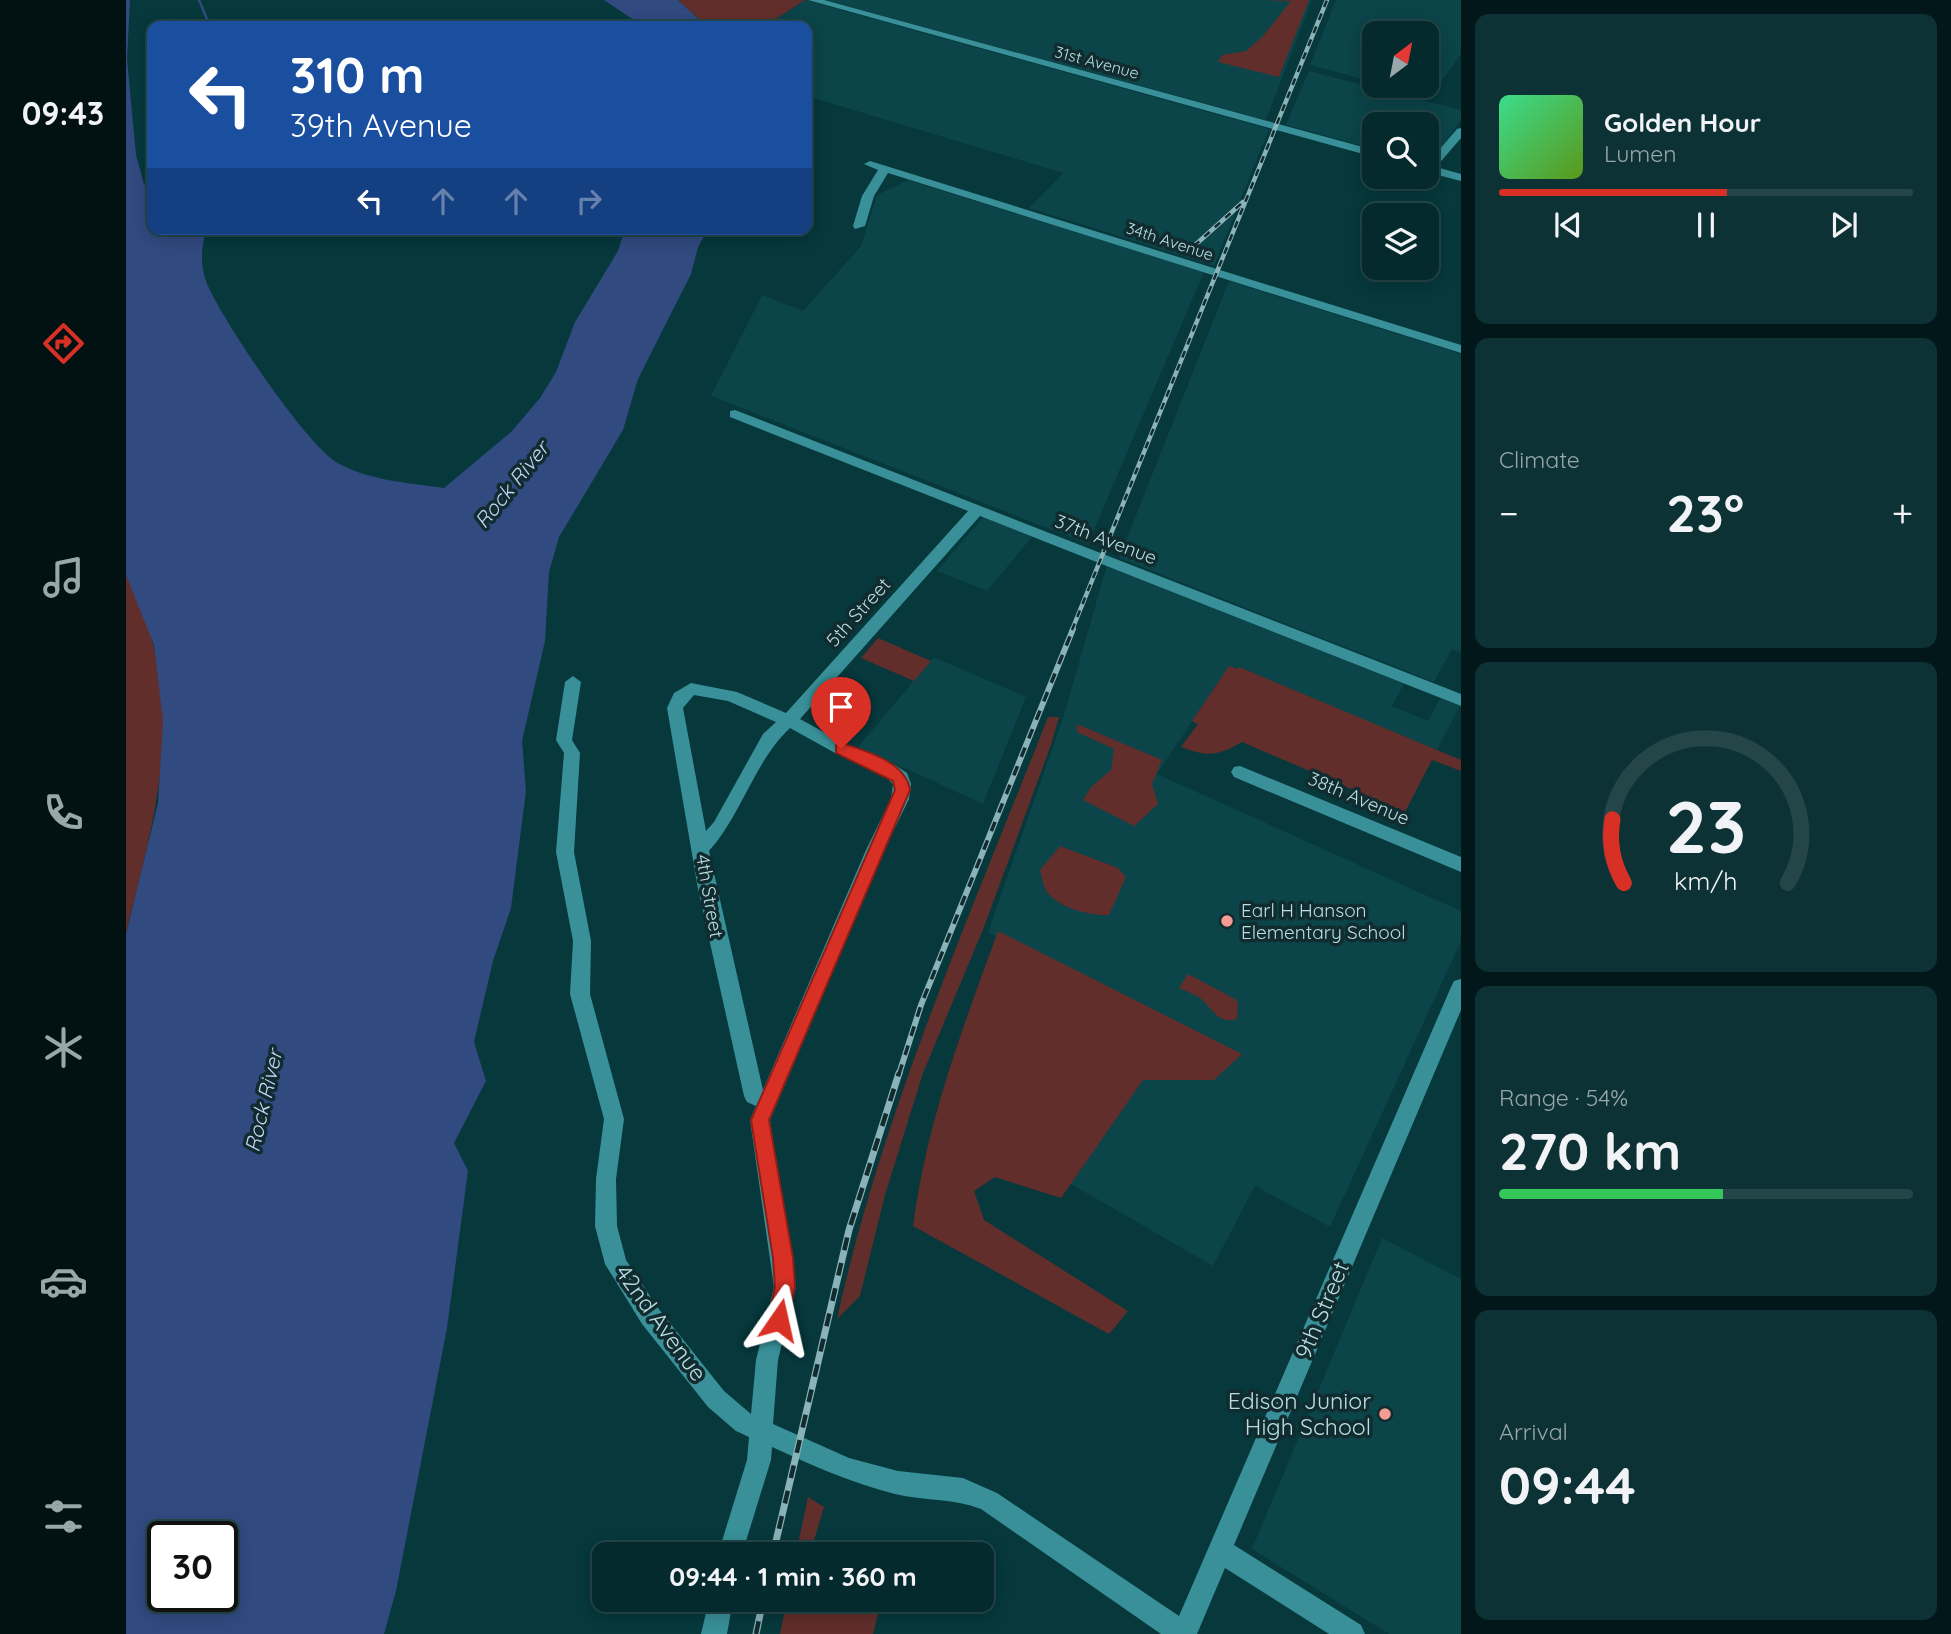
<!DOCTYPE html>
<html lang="en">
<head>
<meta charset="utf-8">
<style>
  body { margin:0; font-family:Quicksand,sans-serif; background:#0d3235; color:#f1f3f6; height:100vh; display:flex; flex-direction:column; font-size:26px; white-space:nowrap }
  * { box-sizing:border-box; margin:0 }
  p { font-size:23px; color:#97a7aa }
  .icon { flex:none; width:38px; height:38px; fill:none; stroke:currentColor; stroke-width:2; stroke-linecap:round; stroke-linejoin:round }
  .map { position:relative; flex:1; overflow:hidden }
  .side { display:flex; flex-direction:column; gap:14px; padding:14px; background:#021719; width:490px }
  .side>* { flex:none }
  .hud { position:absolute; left:21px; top:21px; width:665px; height:214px; border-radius:14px; box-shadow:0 4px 18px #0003,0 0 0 2px #254649; background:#1a4fa0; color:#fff; overflow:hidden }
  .needle { width:46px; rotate:32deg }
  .buttons { position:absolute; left:1236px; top:21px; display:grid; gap:14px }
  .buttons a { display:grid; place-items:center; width:77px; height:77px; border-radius:14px; background:#042a2d; box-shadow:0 4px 18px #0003,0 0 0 2px #254649; font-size:35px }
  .speed { position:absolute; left:21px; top:1521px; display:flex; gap:14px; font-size:35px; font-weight:700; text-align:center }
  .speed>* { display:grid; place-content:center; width:91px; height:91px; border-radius:50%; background:#042a2d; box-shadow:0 4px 18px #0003,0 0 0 2px #254649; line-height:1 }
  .speed .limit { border:4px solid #111; border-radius:10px; background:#fff; color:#111 }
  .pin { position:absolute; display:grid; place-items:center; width:60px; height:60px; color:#fff; margin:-72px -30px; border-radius:50% 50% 50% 0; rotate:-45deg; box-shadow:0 0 7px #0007 }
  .pin .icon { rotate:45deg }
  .me { position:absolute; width:77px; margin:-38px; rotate:11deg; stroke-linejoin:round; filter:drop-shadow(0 0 5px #0008) }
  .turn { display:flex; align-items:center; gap:24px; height:147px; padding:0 28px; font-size:32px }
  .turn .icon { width:91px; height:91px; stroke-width:2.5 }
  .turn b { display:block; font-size:49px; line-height:60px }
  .lanes { display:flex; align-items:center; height:66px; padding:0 28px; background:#0003; justify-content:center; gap:35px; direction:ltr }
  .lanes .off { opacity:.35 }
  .big { font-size:52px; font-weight:800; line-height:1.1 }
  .side .widget { flex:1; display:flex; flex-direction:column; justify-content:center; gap:10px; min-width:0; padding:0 24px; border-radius:14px; background:#0d3235 }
  .side .dial { align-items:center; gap:0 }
  .dial svg { height:182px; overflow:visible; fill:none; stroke:#254649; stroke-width:7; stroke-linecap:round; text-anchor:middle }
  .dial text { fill:#f1f3f6; stroke:none }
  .song { display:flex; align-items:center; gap:21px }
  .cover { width:84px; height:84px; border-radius:10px; background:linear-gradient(135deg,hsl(150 70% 55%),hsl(90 70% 35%)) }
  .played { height:7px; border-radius:4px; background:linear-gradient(90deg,#d93025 55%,#254649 55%) }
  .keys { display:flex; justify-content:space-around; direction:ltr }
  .heat { display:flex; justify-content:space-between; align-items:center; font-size:38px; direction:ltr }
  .charge { height:10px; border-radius:5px; background:linear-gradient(90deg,#34c759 54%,#254649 0) }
  .trip { position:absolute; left:466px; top:1542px; width:402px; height:70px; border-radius:14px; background:#042a2d; box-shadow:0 4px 18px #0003,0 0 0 2px #254649; font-weight:800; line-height:70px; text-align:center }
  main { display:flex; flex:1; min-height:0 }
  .tabs { display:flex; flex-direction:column; width:126px; justify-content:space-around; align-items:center; background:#021112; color:#97a7aa }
  .tabs .icon { width:49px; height:49px }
  .tabs .current { color:#d93025 }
  .tabs b { font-size:32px; color:#f1f3f6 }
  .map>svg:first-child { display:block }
</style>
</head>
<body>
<main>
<nav class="tabs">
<b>09:43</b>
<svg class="icon current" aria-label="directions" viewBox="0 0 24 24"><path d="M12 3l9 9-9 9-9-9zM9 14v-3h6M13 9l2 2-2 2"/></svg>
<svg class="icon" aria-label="music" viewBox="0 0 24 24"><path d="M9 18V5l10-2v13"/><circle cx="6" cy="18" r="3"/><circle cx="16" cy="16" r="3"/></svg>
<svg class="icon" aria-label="phone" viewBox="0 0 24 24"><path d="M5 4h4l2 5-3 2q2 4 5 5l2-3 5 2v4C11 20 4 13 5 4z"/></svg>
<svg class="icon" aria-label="climate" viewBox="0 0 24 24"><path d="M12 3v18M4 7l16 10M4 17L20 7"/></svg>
<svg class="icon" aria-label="car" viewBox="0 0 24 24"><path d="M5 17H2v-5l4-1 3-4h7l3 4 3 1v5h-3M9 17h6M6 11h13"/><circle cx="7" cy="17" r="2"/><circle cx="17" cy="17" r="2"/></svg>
<svg class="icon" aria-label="filters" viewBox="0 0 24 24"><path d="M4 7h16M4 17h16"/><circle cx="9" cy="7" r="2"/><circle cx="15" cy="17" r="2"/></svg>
</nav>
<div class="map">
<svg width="1335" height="1634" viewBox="0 0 1335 1634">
  <rect width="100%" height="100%" fill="#06383c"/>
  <g fill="#0b4449">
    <path d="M679,0L1143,129L1088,266L903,208L937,173L681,96V26H639Z"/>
    <path d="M699,0H1186L1140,120Z"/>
    <path d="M1210,0H1335V54L1304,97L1262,86H1300V33H1248V82L1184,65Z"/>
    <path d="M1183,71L1335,110V120L1304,164L1300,163V124H1248V149L1160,125Z"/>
    <path d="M782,180L1078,272L962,544L585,396L636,295L677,311L735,246L751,195Z"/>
    <path d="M1103,281L1335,354V653L1326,649L1308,682L993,558Z"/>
    <path d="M857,517L906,537L861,591L811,571Z"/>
    <path d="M981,565L1278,684L1266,706L1302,721L1314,698L1334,706L1311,750L1103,666L1031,774L1335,911V941L1204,1227L1129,1186L1087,1266L943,1183L1035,1019L862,932L938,715Z"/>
    <path d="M808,657L900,697L857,804L732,747Z"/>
    <path d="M1256,1238L1335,1279V1634H1263L1126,1549Z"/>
  </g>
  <g fill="#612e2b">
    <path d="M552,0H679L639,26H580Z"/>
    <path d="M1136,0H1183L1153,77L1092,62L1096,55L1120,51L1137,36L1165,1Z"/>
    <path d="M0,575C10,597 21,620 27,644C53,741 23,840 0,933Z"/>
    <path d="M752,638L805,661L788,681L735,658Z"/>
    <path d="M1103,666L1111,669L1113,667L1335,760V771L1306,760L1279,812L1116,742C1091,756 1082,757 1055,747L1072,724L1066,721Z"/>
    <path d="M922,717H933L925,745L858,927L797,1073L759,1195L734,1296L711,1319C756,1112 845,914 922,717Z"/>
    <path d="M951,724L1036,760L1026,784L1032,804L1008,826L957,800L965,787L985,770L988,749L951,732Z"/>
    <path d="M934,846L992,868L1000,877L983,915C964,916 933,908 921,892C917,887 916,876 914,870Z"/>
    <path d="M872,931L1116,1054L1088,1080H1017L935,1198L869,1177L848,1191L858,1220L1002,1311L983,1334L787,1226C801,1121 836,1030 872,931Z"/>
    <path d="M1062,974L1109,999L1112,1003L1111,1019C1091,1025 1086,1007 1074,998C1068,994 1060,991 1053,988Z"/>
    <path d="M682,1497L698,1507L686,1547L693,1554H670Z"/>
    <path d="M661,1600H737L752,1614L747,1634H654Z"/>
  </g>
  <g fill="#314a80" fill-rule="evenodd">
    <path d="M0,0H4L1,59L10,155L18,184L26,196V229H81C75,246 74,265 80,281C93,316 180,444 210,462C240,480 283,483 318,488L386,431L414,398L430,372L449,322L492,251L499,229H582L572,247L565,274L512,379L497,430L433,537L423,572L419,641L396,741L400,791L385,908L367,961L348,1042L360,1081L328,1143L342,1171L321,1328L270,1591L258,1634H0V934L32,803L37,720L28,645L0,575ZM37,1536H96V1596H37Z"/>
    <path d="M478,0H552L580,26H517Z"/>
  </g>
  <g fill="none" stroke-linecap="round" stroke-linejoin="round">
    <path stroke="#314a80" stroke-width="2.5" d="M73,0L84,26"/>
    <g fill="#399098" fill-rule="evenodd">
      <path d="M682,0H698L1248,150V157Z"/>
      <path d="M1335,128V138L1310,167L1335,174V181L1300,172V165L1331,129Z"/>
      <path d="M744,161L1335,345V353L762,173L748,196L739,226L729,229L727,226L736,196L752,170L738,164Z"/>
      <path d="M609,410L1335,694V706L854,516L674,719L721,745L769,765L781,773L785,784L783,799L758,850L644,1120L670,1287L652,1360L647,1424L723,1458L772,1471L837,1478L871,1493L1053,1616L1325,987L1328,981L1335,979V1010L1108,1545L1235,1625L1239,1634H1203L1099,1568L1071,1634H1035L855,1509C827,1498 798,1501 769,1494C725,1483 686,1465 646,1447L645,1460L616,1554H592L621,1460L623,1437L610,1431L582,1407L516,1324L479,1264L469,1226L470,1179L478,1119L444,994L447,941L430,852L438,753L430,740L439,682L447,676L455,682L446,740L454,753L448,852L465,941L464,994L498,1119L490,1179L491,1226L500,1260L532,1308L598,1391L625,1414L630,1360L648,1287L624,1120L630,1106L621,1102L618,1096L572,889L541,708L548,693L565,683L611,692L660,713L842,511L604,417V411ZM568,695L602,701L650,722L637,734L588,822L580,831L557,708ZM664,728L709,753L757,775L767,784L765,799L740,850L637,1090L583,851C616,814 628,762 664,728Z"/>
      <path d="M1114,766L1335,857V872L1108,777L1105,772L1108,767Z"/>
      <path d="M583,1600H607L601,1634H575Z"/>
    </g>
    <g stroke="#89b3b8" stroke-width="4.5">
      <g id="rail-far2">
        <path d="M1068,246L1117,202"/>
        <path d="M946,630L1201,0"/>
      </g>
    </g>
    <g stroke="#89b3b8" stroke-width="6">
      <path id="rail-far1" d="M773,1074L795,1005L947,629"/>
    </g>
    <g stroke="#89b3b8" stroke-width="7">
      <g id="rail">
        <path d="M647,1554L723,1230L773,1073"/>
        <path d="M630,1634L637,1600"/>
      </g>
    </g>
    <use href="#rail-far2" stroke="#112b2e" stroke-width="2.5" stroke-dasharray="7" stroke-linecap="butt"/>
    <use href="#rail-far1" stroke="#112b2e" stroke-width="3.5" stroke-dasharray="10" stroke-linecap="butt"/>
    <use href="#rail" stroke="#112b2e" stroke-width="4.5" stroke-dasharray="13" stroke-linecap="butt"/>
  </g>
  <path fill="#d93025" stroke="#8d1f18" stroke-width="2" d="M715,743C740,751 780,762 784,790L643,1120L667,1258L669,1287L660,1327L653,1329L645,1327L642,1320L649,1287L647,1258L625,1120L769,790L767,781L710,753V745Z"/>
  <g fill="#f59c95" stroke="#112b2e" stroke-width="2.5">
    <circle cx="1101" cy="921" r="7"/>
    <circle cx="1259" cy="1414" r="7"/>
  </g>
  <g text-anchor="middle" stroke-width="7" stroke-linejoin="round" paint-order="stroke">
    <g font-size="16" fill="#b7dee3" stroke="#112b2e">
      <text transform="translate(971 62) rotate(15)" y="6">31st Avenue</text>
      <text transform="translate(1044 241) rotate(18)" y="6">34th Avenue</text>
    </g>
    <g font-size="19" fill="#b7dee3" stroke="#112b2e">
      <text transform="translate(980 539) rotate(21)" y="7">37th Avenue</text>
      <text transform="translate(732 612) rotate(-48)" y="7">5th Street</text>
      <text transform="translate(1233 798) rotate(23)" y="7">38th Avenue</text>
      <text transform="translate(584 896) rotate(80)" y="7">4th Street</text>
    </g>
    <g font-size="19" fill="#b7dee3" stroke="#112b2e" text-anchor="start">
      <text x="1115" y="917">Earl H Hanson<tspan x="1115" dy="22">Elementary School</tspan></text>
    </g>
    <g font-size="21" font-style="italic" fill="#c5d6f8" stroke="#112b2e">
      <text transform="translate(386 485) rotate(-51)" y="7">Rock River</text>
      <text transform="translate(138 1101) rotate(-77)" y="7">Rock River</text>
    </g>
    <g font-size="23" fill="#b7dee3" stroke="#112b2e">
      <text transform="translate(1196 1310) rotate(-67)" y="8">9th Street</text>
      <text transform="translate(535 1323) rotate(54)" y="8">42nd Avenue</text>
    </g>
    <g font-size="23" fill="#b7dee3" stroke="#112b2e" text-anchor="end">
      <text x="1245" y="1409">Edison Junior<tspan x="1245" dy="26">High School</tspan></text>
    </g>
  </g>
</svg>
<div class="buttons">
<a><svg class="needle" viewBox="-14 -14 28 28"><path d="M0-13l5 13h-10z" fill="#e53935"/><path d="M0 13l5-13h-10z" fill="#97a7aa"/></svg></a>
<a><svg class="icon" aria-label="search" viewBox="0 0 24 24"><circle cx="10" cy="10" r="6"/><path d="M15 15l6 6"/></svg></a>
<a><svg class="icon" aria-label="layers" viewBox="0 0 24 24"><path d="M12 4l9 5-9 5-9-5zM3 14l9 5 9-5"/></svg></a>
</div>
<div class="speed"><div class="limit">30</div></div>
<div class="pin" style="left:715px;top:749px;background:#d93025"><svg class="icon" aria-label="arrive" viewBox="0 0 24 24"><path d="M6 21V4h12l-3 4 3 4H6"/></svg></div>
<svg class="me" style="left:653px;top:1320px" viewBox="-20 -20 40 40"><path d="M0-17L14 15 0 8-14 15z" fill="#d93025" stroke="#fff" stroke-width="4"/></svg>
<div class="trip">09:44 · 1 min · 360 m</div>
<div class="hud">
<div class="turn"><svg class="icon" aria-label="left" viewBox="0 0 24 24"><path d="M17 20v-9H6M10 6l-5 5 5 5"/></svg><div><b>310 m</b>39th Avenue</div></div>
<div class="lanes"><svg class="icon" aria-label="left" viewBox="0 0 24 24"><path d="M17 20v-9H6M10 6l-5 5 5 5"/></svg><svg class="icon off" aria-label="ahead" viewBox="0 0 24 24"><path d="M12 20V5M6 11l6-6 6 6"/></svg><svg class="icon off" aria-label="ahead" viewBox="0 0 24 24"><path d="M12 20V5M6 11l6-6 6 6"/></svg><svg class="icon off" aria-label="right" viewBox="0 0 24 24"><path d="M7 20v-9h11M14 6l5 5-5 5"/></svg></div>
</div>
</div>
<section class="side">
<div class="widget">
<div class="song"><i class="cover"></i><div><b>Golden Hour</b><p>Lumen</p></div></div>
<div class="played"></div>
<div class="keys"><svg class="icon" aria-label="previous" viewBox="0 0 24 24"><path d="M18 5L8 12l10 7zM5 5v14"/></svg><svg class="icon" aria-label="pause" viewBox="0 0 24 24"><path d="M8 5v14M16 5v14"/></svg><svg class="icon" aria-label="next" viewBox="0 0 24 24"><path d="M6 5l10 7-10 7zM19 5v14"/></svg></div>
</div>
<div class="widget"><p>Climate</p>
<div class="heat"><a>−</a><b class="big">23°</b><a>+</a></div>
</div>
<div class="widget dial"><svg viewBox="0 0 100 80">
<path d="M14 69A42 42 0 1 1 86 69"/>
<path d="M14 69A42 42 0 0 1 9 41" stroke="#d93025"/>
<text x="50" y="56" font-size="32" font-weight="700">23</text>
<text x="50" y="72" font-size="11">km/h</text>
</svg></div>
<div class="widget"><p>Range · 54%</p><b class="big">270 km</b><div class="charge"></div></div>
<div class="widget"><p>Arrival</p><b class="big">09:44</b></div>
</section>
</main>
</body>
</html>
